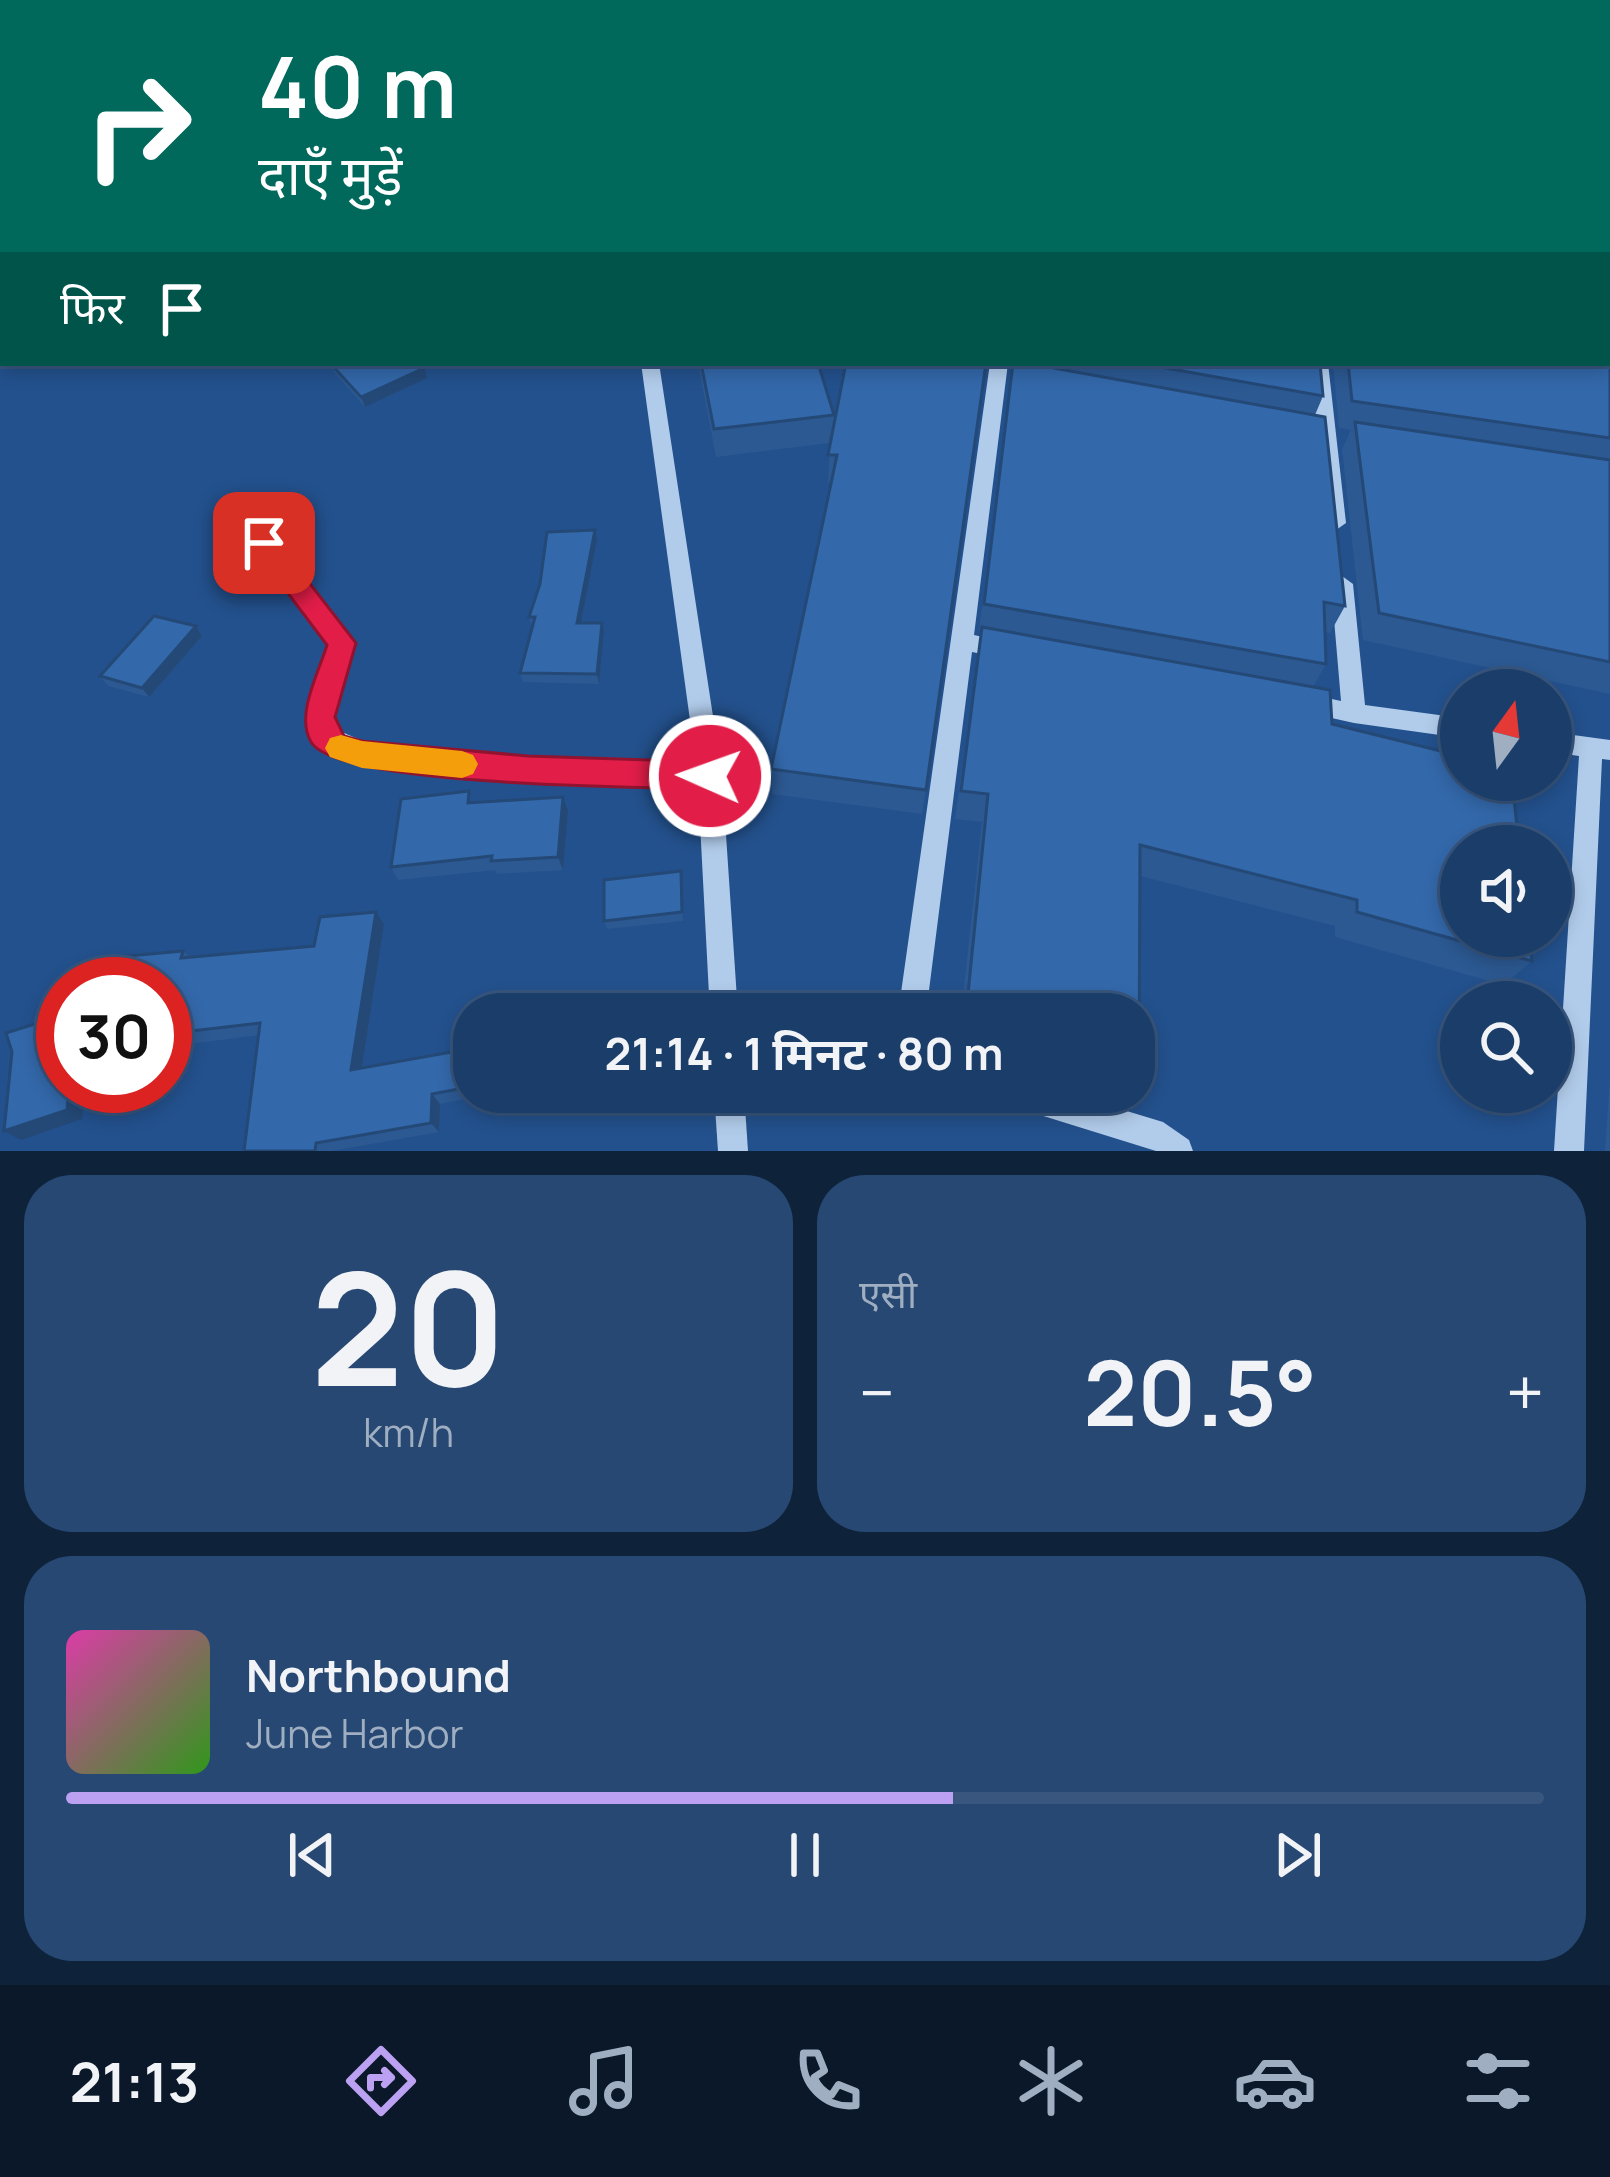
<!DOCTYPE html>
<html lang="hi">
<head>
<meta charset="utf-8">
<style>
  body { margin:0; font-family:Manrope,"Noto Sans Devanagari",sans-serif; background:#274872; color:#f1f3f6; height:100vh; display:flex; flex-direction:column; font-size:45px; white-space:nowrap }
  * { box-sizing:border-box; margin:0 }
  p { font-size:39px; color:#9faec1 }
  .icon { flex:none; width:66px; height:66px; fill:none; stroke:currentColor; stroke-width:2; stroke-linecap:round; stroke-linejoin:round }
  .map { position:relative; height:1151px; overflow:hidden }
  .side { display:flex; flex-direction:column; gap:24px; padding:24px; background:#0e223a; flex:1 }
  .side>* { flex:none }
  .guide { position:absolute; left:0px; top:0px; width:1611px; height:366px; box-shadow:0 6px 18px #0003,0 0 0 3px #38567e; background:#00695c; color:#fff; overflow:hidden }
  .needle { width:78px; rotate:15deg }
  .controls { position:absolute; left:1440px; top:669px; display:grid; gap:24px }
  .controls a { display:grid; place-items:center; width:132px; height:132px; border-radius:50%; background:#1a3d6a; box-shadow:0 6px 18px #0003,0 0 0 3px #38567e; font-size:60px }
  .speed { position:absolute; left:36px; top:957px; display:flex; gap:24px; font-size:60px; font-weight:700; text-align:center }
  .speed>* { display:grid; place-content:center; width:156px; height:156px; border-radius:50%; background:#1a3d6a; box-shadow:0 6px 18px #0003,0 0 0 3px #38567e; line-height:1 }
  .speed .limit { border:18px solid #d22; background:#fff; color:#111 }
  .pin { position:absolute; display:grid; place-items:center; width:102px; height:102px; color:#fff; margin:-51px; border-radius:24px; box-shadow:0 6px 18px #0006 }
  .me { position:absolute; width:132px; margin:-66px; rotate:272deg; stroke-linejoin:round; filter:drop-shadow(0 0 9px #0008) }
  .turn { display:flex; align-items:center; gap:42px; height:252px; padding:0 60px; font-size:54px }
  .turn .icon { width:156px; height:156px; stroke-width:2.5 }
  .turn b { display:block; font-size:84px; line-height:102px }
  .then { display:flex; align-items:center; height:114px; padding:0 60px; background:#0003; gap:24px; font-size:45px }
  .big { font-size:90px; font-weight:700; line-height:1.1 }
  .side .card { flex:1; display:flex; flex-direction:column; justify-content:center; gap:18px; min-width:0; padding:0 42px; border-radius:48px; background:#274872 }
  .side .dial { align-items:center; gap:0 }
  .dial b { font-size:156px; line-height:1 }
  .song { display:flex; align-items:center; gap:36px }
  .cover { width:144px; height:144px; border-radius:18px; background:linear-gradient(135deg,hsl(320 70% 55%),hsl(110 70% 35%)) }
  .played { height:12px; border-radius:6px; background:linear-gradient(90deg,#bca0f2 60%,#38567e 60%) }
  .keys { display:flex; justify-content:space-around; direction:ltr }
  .heat { display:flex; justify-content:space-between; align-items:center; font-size:66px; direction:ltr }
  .side .tiles { flex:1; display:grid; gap:24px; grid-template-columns:1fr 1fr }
  .card:last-child { grid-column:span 2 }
  .trip { position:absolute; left:453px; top:993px; width:702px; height:120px; border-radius:48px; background:#1a3d6a; box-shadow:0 6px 18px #0003,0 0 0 3px #38567e; font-weight:700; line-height:120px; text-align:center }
  .tab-bar { display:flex; height:192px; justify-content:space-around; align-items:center; background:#0a182a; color:#9faec1 }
  .tab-bar .icon { width:84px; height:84px }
  .tab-bar .on { color:#bca0f2 }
  .tab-bar b { font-size:54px; color:#f1f3f6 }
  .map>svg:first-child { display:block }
</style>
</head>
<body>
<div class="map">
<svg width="1610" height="1151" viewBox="0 0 1610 1151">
  <rect width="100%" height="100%" fill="#23518d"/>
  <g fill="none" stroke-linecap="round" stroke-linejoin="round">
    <g fill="#b1cceb" fill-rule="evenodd">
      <path d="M584,0H596L597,3H585Z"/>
      <path d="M843,0H855L856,3H844Z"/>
      <path d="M1457,0H1474L1478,3H1461Z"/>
      <path d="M1608,54L1610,55V63L1608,62Z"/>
      <rect x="0" y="215" width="3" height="9"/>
      <path d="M641,363H659L722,775L738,1014H710L698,785C638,784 334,786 312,733C300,706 323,670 331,644L254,543L264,536L271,538L353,643L335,699L334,727C389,767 620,763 696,764Z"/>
      <path d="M990,363H1008L974,635L1010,643L1013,649L1010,655L1002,658L972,652L926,1014H898Z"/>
      <path d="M1310,363H1328L1346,523L1336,530L1326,523Z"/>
      <path d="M1342,576L1353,584L1365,705L1461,718V738L1354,723L1296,710L1292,703L1296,696L1304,693L1341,701L1331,584Z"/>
      <path d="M1551,732L1610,740V760L1602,759L1584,1151H1554L1579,756L1551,752Z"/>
      <path d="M714,1092H744L748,1151H718Z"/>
      <path d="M999,1092H1064L1163,1122L1189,1140L1193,1151H1156L1014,1107L1003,1103Z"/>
    </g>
  </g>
  <g fill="#2c5992">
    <rect x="1608" y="94" width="2" height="105"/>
    <path d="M1608,203L1610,208V694L1363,640L1342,449L1351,430L1339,428L1333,363H1608Z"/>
    <path d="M330,363L427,378L365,407L334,372Z"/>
    <path d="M698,363H818L834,415V425L986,363L922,814L772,794L771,769L831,482H828L830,443L716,457Z"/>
    <path d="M1012,363H1320L1323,396L1315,415L1345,606L1330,633L1325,632L1326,664L1313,687L1332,724L1532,961L1503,985L1335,937V926L1140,876L1139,1066L1134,1074V1014H961L982,822L955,819L981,632L979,631Z"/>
    <path d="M597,540L581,623H602L604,632L599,684L523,682L520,673L532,627L529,617Z"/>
    <path d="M196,626L202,636L149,697L108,686L100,676Z"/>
    <path d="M474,803L568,811L563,870L497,874L495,870L398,880L391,867Z"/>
    <path d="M681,871L683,921L607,929L604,921Z"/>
    <path d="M384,924L362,1068L474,1048V1092H501L440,1104L439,1132L332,1151H244L259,1035L165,1047V984L183,951L190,957L314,946Z"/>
    <path d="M1610,1077V1151H1605Z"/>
  </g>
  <g fill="#244977">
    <path d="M424,368L427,378L365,407L361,397Z"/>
    <path d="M595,530L597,540L579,633L577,623Z"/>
    <path d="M602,623L604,632L599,684L597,674Z"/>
    <path d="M196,626L202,636L149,697L142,688Z"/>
    <path d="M563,797L568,811L563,870L558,857Z"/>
    <path d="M376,912L384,924L360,1080L351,1070Z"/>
    <path d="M69,1086H85L82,1119L21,1140L4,1131Z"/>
    <path d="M432,1094L440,1104L439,1132L431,1123Z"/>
  </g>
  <g fill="#3368aa" stroke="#244977" stroke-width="3">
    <path d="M639,0H836L837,3H639Z"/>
    <path d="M909,0H1348V3H908Z"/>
    <rect x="1608" y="94" width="2" height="78"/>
    <path d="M1608,203L1610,208V342L1608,341Z"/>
    <path d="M1608,361H1610V438L1352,401L1348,363H1608Z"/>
    <path d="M330,363H420L424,368L361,397Z"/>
    <path d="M701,363H818L834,415L714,429Z"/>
    <path d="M846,363H986L926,790L771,769L837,455H828Z"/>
    <path d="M1013,363H1026L1325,417L1345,606L1324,602L1326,664L984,604Z"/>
    <path d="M1138,363H1320L1323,396Z"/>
    <path d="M1355,422L1610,460V662L1379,613Z"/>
    <path d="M595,530L577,623H602L597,674L520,673L535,617H529L540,584L547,532Z"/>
    <path d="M154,616L196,626L142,688L100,676Z"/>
    <path d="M982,627L1330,690L1332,724L1461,756V780H1512L1519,846H1461V936H1529L1532,961L1357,912V900L1140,845L1139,1066L1134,1065V1014H966L988,794L961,791Z"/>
    <path d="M469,791L468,803L563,797L558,857L491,861L492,856L391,867L401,799Z"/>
    <path d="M681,871L682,912L604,921V880Z"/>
    <path d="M376,912L351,1070L474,1048V1086L432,1094L431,1123L316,1143L315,1151H244L260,1023L165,1034V984H99L106,958L183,951L181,958L314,946L320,917Z"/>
    <path d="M63,1015V1086H69L67,1110L4,1131L12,1052L6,1033Z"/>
  </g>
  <path fill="#e11d48" stroke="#92132f" stroke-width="3" d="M264,533L273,536L356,643L335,717L344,736L362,741L528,756L710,762L721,766L725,776L721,785L710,789C647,787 338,787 311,742C295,715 319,672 327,645L250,543Z"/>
  <path fill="#f59e0b" d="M341,735L362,741L462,751L473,755L478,764L473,774L462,778L362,768L330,757L325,748L330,738Z"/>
</svg>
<div class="controls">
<a><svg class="needle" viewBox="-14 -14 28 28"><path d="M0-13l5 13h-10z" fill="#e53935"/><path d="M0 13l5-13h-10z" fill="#9faec1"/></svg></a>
<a><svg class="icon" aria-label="sound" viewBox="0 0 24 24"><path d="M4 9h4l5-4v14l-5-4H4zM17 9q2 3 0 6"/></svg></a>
<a><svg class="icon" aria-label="search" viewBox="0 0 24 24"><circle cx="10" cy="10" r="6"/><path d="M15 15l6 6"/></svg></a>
</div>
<div class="speed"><div class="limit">30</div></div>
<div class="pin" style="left:264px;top:543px;background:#d93025"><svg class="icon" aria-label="arrive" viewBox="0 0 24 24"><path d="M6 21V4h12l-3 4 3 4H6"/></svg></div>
<svg class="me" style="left:710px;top:776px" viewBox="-20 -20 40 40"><circle r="17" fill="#e11d48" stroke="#fff" stroke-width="3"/><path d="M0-11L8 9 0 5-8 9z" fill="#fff"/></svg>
<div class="trip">21:14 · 1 मिनट · 80 m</div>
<div class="guide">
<div class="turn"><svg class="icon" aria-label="right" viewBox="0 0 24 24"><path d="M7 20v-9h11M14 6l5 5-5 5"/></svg><div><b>40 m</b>दाएँ मुड़ें</div></div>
<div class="then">फिर<svg class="icon" aria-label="arrive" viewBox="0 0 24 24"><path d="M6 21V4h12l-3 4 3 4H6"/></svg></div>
</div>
</div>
<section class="side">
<div class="tiles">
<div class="card dial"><b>20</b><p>km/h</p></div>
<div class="card"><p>एसी</p>
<div class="heat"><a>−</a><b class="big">20.5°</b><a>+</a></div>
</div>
<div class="card">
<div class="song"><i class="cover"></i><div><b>Northbound</b><p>June Harbor</p></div></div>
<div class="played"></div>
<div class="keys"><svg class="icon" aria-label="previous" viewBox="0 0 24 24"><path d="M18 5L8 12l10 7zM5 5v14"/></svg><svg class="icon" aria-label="pause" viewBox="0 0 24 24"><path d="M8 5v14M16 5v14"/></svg><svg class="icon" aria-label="next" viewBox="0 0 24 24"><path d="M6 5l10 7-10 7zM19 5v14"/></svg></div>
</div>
</div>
</section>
<nav class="tab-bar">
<b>21:13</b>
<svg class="icon on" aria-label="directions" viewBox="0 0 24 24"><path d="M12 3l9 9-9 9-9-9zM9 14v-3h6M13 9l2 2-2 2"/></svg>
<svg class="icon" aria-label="music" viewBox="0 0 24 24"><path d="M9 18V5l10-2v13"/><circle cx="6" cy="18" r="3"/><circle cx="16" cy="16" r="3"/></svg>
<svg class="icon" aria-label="phone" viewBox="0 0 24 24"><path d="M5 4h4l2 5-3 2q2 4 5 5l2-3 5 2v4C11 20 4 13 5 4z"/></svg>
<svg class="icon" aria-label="climate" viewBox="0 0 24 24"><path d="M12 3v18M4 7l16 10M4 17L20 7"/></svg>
<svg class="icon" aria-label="car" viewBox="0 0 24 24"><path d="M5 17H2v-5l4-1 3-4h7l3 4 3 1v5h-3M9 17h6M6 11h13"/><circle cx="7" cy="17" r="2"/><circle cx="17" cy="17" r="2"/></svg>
<svg class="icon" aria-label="filters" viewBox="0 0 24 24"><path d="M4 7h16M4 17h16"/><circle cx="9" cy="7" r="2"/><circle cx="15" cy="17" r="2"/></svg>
</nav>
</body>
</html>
